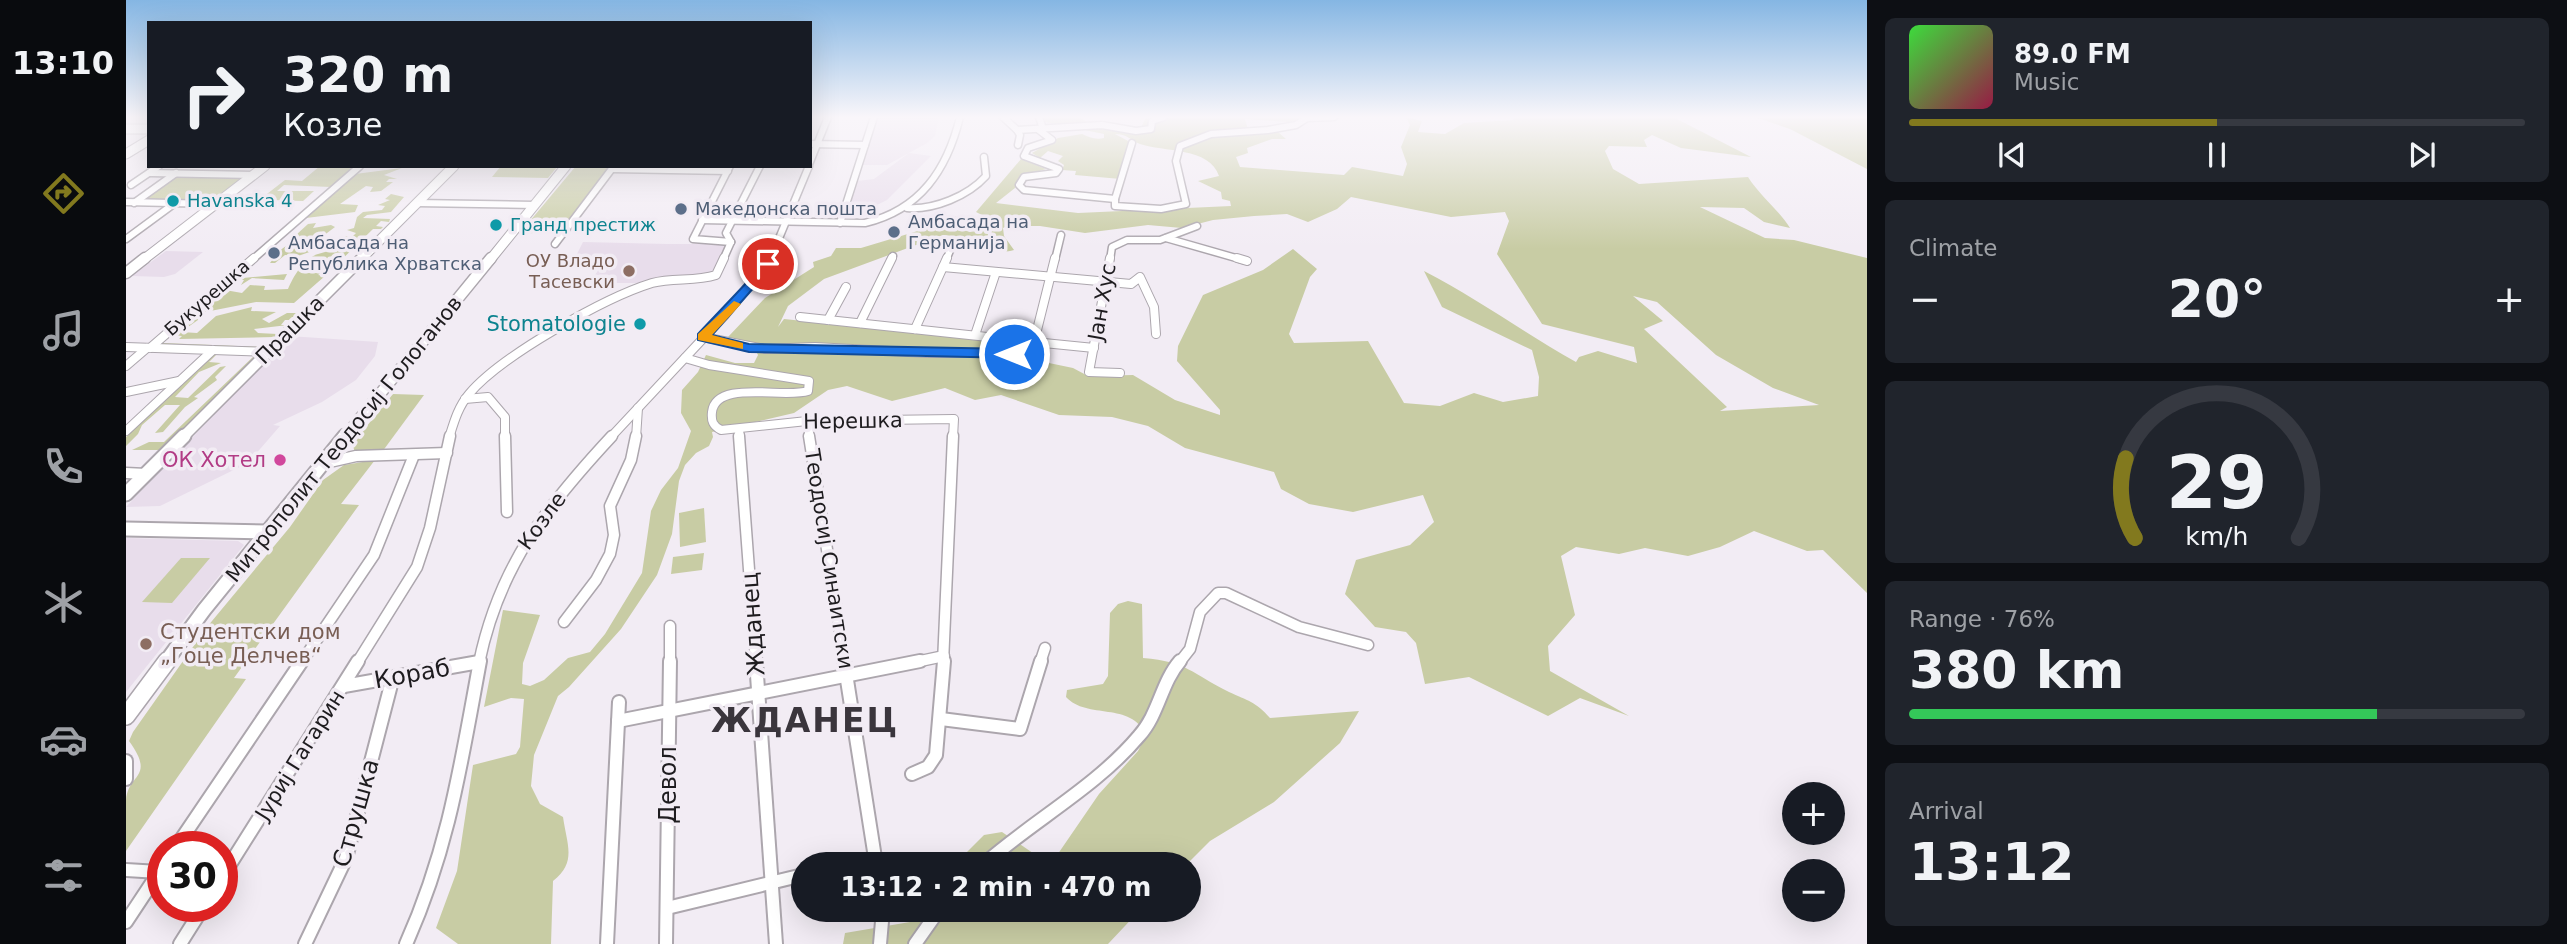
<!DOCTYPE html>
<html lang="en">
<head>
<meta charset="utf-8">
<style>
  body { margin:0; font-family:"DejaVu Sans",sans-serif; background:#20242c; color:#f1f3f6; height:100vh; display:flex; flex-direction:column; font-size:26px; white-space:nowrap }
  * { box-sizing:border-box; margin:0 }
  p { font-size:23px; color:#9ea1a6 }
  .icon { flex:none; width:38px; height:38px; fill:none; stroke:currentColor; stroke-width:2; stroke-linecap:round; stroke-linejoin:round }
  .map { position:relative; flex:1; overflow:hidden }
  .side { display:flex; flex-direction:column; gap:18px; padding:18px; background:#0d0f14; width:700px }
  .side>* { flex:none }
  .guide { position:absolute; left:21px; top:21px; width:665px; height:147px; border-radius:0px; box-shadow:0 7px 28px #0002; background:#171b24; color:#f1f3f6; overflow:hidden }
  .tools { position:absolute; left:1656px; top:782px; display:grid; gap:14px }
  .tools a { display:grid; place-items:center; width:63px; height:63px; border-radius:50%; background:#171b24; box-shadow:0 7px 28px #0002; font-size:35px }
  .speed { position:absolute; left:21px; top:831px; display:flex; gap:14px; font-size:35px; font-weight:700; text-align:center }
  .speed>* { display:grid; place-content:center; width:91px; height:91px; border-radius:50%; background:#171b24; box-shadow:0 7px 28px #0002; line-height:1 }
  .speed .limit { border:10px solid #d22; background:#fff; color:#111 }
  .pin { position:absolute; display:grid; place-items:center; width:60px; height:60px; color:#fff; margin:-30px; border:4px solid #fff; border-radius:50%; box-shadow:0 2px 7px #0007 }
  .me { position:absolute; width:77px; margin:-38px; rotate:270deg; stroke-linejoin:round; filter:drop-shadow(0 0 5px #0008) }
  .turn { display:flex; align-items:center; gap:24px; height:147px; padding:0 21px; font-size:32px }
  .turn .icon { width:91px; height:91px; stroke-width:2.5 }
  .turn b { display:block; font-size:49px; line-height:60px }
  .big { font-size:52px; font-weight:700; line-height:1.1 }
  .side .tile { flex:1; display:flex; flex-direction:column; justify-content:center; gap:10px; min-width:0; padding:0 24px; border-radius:10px; background:#20242c }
  .side .dial { align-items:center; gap:0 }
  .dial svg { height:182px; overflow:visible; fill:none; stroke:#363941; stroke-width:7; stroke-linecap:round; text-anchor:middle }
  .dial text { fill:#f1f3f6; stroke:none }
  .song { display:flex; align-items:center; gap:21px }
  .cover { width:84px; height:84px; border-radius:10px; background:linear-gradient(135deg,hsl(120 70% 55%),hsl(340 70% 35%)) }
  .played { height:7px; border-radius:4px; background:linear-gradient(90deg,#82791e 50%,#363941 50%) }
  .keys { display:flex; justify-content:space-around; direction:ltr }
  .heat { display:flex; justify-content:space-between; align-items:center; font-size:38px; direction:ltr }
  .charge { height:10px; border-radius:5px; background:linear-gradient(90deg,#34c759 76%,#363941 0) }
  .trip { position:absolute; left:665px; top:852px; width:410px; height:70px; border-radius:35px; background:#171b24; box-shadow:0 7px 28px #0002; font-weight:700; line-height:70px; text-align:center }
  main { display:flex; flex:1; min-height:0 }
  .tab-bar { display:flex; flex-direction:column; width:126px; justify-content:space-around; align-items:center; background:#090b0e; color:#9ea1a6 }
  .tab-bar .icon { width:49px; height:49px }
  .tab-bar .active { color:#82791e }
  .tab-bar b { font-size:32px; color:#f1f3f6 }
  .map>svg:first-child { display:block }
</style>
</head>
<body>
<main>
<nav class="tab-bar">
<b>13:10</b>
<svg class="icon active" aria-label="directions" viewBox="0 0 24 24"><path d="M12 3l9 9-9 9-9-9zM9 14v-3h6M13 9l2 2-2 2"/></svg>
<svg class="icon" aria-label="music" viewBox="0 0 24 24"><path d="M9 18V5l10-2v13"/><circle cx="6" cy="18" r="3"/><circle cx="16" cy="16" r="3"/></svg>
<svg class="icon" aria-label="phone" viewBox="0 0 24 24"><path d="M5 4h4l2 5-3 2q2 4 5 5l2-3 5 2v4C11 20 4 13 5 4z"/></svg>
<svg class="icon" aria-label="climate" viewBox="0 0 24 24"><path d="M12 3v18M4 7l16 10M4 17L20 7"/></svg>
<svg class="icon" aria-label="car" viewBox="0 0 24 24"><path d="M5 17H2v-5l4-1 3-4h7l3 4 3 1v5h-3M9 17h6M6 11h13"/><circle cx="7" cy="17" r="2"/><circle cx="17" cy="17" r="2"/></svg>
<svg class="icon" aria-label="filters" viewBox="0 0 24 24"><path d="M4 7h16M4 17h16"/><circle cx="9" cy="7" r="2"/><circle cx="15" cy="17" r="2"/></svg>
</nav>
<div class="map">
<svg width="1741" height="944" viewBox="0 0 1741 944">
  <rect width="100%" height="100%" fill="#f2ecf4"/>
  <g fill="#e8ddeb">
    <path d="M751,117H813L809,136L801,143L761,165H736Z"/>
    <path d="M783,153L805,156L761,200L751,205H723L731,181L748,179Z"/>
    <path d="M457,242L541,244H601L588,273L518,283H464L478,261H460L451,254Z"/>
    <path d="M40,251L77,252L49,274L38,277L6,276Z"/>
    <path d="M163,336L252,342L249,356L230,380L196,402L147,425L154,426L122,463L34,506L0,507Z"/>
    <path d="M0,538L112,541L118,545L0,692Z"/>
  </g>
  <g fill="#c8cca4" fill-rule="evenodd">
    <path d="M909,117H952L960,121L1015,128L1019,119L1026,117H1207L1162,122L1119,119L1123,133L1152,132L1160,139H1146L1121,148L1122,153L1110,157L1114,167L1218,175L1226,167L1277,176L1281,164L1275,147L1284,125L1280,117L1296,121L1292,132L1319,134L1338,123L1387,120L1390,117H1547L1625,157L1555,148L1526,135L1518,140L1521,147L1483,146L1479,151L1487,169L1513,184L1622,177C1634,196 1652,209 1664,228L1638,222L1618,208L1574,207L1639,238L1668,240L1741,258V593L1697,550L1681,551L1628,531L1594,547L1562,556L1519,548L1493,554L1450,547L1435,556L1449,615L1422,646L1424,671L1503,716L1454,698L1422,716L1343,677L1299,684L1290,643L1280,632L1249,627L1219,594L1230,560L1284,545L1308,522L1297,495L1227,512L1183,504L1155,489L1148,472L1059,448L1022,426L986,417L933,415L875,395L849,400L819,388L766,401L721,386L702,390L668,413L586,432L587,437L583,446L570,453L559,465L553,481L546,534L531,575L495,629L443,687L432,696L408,755L405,786L414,804L437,817C441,845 451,862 427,881L425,944H332L310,928L331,871L347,765L390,754L394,747L398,699L385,698L358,707L377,610L414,615L397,663L396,684L404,686L418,680L442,658L464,652L479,634L516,573L525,511L535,490L552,468L565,431L555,413L556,390L572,372L580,355L609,363H628L632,355L629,349L602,337L639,298L688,267L687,262L705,256L710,248H735L815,224L818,221L814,214L831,217V228L844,232L864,225V219L850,212L895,159L920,169L895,177L889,188L870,203L952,213L1105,206L1104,201L1096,199L1095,192L1072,181L1093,176C1084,147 1037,152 1014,144C1004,140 1001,134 989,134L1006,143L995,179L949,175L950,171L936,170L938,165L932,161L937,156L922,151L914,158L906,153L932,138L956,134C963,137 969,140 978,138V134L910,120ZM1225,197L1325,217L1379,212L1383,221L1371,254L1416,324L1508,347L1511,363L1472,351L1453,357L1450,362C1398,333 1351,298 1298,271L1316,307L1406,350L1413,377L1412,396L1377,402L1348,393L1314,406L1278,403L1242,341L1168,343L1163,334L1184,277L1191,269L1167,249L1137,270L1077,295L1052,346L1051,361L1094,410V415L1049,400L1007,375L962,376L947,368L923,363L830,352L897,349L899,344L658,319L652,327L662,306L698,279L817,235C841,235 863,258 888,250L878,236L877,228L881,226H914L959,233L1022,225L1056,228L1087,220L1128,216L1161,214L1182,222L1211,209ZM1507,296L1531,302L1590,355L1647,388L1693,405L1594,411L1601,407L1518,329L1537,321Z"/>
    <path d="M1629,117H1741V169L1664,129Z"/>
    <path d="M194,166H230L205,187L158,185L151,191H188L177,201L143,200L140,204H128L159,180L176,181Z"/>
    <path d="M375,166H432L422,178L366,177Z"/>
    <path d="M450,166H483L436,231L393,234Z"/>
    <path d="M276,168L258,175L271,179H263L260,182H267L255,191L244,192L247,187L240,186L214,204L232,205L229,212L180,218L229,174Z"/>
    <path d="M54,175L118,176L119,179L93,199L83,202L13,201Z"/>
    <path d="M265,194L278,197L265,212L241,215L237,218L264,219L263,222L255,221L250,226L257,227L255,229H247L203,272H196L192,275L199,276L168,303L130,302L69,314L106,279L161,274L158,280L126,278L115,285L118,280H111L99,290L116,293L124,285L139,286L138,290L162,289C167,277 178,258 192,254C202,251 209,250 217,242L209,241L218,236H227L230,233L221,230L228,228L231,217L237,212L256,210L259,206L252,205L264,200L259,199Z"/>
    <path d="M190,223L187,228L205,225L209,227L193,239L201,240L197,245L189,244L184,248L192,249L172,256L159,255L149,263H144L153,251L174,236L170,235L182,224Z"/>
    <path d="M126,307L125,311L150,312L136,319L143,323L161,313H173L168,320H159L155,325H162L128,329L132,333L151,334L148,337L53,339L56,336L46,335L37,343L138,347L136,349L31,345L62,321L79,315L55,332L71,333L90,316Z"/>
    <path d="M92,353L83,362L95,363L73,372L49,397L62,398L94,367L100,366L89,377L91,380L68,397L72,398L59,407L37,432L29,433L54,405H39L16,425L12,434L0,446V437L87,354Z"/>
    <path d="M129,355H133L35,450H6L23,442H38Z"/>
    <path d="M267,394L298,395L256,452L228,450L227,443Z"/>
    <path d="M249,460L215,504L233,505L108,678L120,679L0,851C0,834 0,817 0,800C2,773 30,778 3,741L7,732L81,627L164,527L197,480L218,465Z"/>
    <path d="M578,508L580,542L554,547L553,513Z"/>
    <path d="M578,553L576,570L545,574L547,557Z"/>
    <path d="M55,558H84L46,603L16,602Z"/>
    <path d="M1002,601L1016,604L1017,658C1062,662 1065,673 1103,692C1122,701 1129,701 1144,718L1233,711L1214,743L1148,802L1084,841L1061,864H925L973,794L1012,751L1020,735C1005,701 961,720 940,697L941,690L977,684L982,676L984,613L992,604Z"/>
    <path d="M876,832L923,864H829L858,835Z"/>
    <path d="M792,910H1014L982,944H717L719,933L784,922Z"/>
  </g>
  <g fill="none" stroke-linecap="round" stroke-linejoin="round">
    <g stroke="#aca6ad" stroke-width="9">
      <g id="minor-far3">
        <path d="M877,117L891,130L976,125L1010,131L1025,129L1026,121L1038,117"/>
        <path d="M913,117L917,129"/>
        <path d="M891,130L894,135L892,145"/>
        <path d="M913,130L926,140L902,148L898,156L933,169L930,173L898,177L893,185L898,190L989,199L1006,143"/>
        <path d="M684,144L739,145"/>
        <path d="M684,162L702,117"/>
        <path d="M604,166L567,239L605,242"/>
        <path d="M486,169L602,171"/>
        <path d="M24,173L128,175"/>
        <path d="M5,185L33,166"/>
        <path d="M989,199V206L1035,209L1060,204L1050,161L1054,146L1085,134L1142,130L1170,125L1181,118L1208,117"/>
        <path d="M0,202L90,204"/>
        <path d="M8,203L50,173"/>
        <path d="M291,203L408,205"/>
        <path d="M781,208C808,210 842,196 860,176L858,157"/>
        <path d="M576,220L739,223C794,210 821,170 834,117"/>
        <path d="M714,223L748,117"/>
        <path d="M1040,238L1117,260"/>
        <path d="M0,239L49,203"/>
        <path d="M605,242L600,233L634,166"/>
        <path d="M429,244L488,166"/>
        <path d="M126,260L234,166"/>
        <path d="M597,260L605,242"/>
        <path d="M644,260L683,166"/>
        <path d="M765,260L767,256"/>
        <path d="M820,260L826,246"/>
        <path d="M929,260L935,235"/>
        <path d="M984,260L986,247L1001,240H1034L1071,226"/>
      </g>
    </g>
    <g stroke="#aca6ad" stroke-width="10">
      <g id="minor-far2">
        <path d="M929,258L908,342L968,348"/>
        <path d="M984,258L963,372L994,373"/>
        <path d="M1111,258L1121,261"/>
        <path d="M817,267L1005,284L1014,277L1028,307L1030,334"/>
        <path d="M702,320L720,287"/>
        <path d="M734,323L766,258"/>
        <path d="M789,329L821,258"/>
        <path d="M849,335L870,272"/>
        <path d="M577,337L639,349L689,347L801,353H888L897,352L908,342L674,317"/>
        <path d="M0,347L143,352"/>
        <path d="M24,348L128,258"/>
        <path d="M559,358L583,365L683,381L682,391C658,399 590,379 586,412C585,421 587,426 595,430L681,421L828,419L827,438"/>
        <path d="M0,366L21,348"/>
        <path d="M0,392L53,381"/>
        <path d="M339,399L362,397L379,417V438"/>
        <path d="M681,421L684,438"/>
        <path d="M613,430L614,438"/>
        <path d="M0,431L87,350"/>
        <path d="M323,438C328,422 332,407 343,394C375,356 478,298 526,283C547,277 569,282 590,275L598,258"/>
        <path d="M484,438L599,315L645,258"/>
        <path d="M510,438L512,408"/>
      </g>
    </g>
    <g stroke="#aca6ad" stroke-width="13">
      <g id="minor-far1">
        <path d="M379,436L381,512"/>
        <path d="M613,436L630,663"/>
        <path d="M683,436L719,663"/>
        <path d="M199,463L230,456L321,453"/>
        <path d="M0,473L20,474"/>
        <path d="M438,622L470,580L484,554L488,535L484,506L505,460L510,436"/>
        <path d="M175,663L248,555L288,455"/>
        <path d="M231,663L291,567L304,528L324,436"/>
        <path d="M350,663L353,662"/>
        <path d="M353,663C373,566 420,507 486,436"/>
        <path d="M544,663V626"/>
        <path d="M785,663L818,656"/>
        <path d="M817,663L827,436"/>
        <path d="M914,663L919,648"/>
        <path d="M1053,663L1064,649L1074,612L1092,593H1100L1173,627L1242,645"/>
      </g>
    </g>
    <g stroke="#aca6ad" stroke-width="16">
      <g id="minor">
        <path d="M630,661L650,944"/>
        <path d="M718,661L750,864"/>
        <path d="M218,686L353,662"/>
        <path d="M815,719L894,729L915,661"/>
        <path d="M492,721L794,661"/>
        <path d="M0,761V779"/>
        <path d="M786,774L802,767L810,755L818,661"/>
        <path d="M50,847L176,661"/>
        <path d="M722,864L749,858"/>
        <path d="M858,864C908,820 970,787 1013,736C1033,714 1035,683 1054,661"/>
        <path d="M0,870L33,872"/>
        <path d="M96,877L232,661"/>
        <path d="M541,908L677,875"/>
        <path d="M0,922L37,866"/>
        <path d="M54,944L78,906"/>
        <path d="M179,944L220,858L267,677"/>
        <path d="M280,944C323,848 335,763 354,661"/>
        <path d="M481,944L493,702"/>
        <path d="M540,944L544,661"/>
        <path d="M754,944L757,910"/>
        <path d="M789,944L813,910"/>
      </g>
    </g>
    <g stroke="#aca6ad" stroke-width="11">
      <g id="tertiary-far3">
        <path d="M0,129H23"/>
        <path d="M0,154L23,140"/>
        <path d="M17,260L139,166"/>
        <path d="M234,260L328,166"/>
        <path d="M364,260L440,166"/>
      </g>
    </g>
    <g stroke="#aca6ad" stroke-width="13">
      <g id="tertiary-far2">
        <path d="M0,273L19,258"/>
        <path d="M56,438L236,258"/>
        <path d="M218,438L365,258"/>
      </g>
    </g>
    <g stroke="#aca6ad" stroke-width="17">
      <g id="tertiary-far1">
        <path d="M0,494L58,436"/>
        <path d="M0,529L142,532"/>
        <path d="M39,663L78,610L219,436"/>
      </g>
    </g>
    <g stroke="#aca6ad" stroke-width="20">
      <path id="tertiary" d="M0,716L41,661"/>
    </g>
    <use href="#minor-far3" stroke="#fff" stroke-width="6"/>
    <use href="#minor-far2" stroke="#fff" stroke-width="8"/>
    <use href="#minor-far1" stroke="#fff" stroke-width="10"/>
    <use href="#minor" stroke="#fff" stroke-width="12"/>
    <use href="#tertiary-far3" stroke="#fff" stroke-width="9"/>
    <use href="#tertiary-far2" stroke="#fff" stroke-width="10"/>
    <use href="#tertiary-far1" stroke="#fff" stroke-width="13"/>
    <use href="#tertiary" stroke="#fff" stroke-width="17"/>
  </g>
  <linearGradient id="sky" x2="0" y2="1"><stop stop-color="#85b6e3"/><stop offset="0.47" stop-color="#f9f6fa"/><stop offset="1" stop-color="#f9f6fa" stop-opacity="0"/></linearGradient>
  <rect width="1741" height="249" fill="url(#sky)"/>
  <path fill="#1a73e8" stroke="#114b97" stroke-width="2" d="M642,260L648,264L646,267L586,335L623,344L888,349L895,354L888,358L623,352L572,340V334Z"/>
  <path fill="#f59e0b" d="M608,301L615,304L586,335L617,343V349L572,340V334Z"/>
  <g fill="#0f9aa8" stroke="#f2ecf4" stroke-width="2.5">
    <circle cx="47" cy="201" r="7"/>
    <circle cx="370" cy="225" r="7"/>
    <circle cx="514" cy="324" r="7"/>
  </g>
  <g fill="#5c6f8a" stroke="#f2ecf4" stroke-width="2.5">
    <circle cx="555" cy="209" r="7"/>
    <circle cx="768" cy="232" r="7"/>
    <circle cx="148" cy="253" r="7"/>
  </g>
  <g fill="#8d6e63" stroke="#f2ecf4" stroke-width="2.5">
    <circle cx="503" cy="271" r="7"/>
    <circle cx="20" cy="644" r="7"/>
  </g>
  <circle fill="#d1479c" stroke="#f2ecf4" stroke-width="2.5" cx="154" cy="460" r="7"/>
  <g text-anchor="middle" stroke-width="7" stroke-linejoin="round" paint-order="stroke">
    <g font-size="18" fill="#0d838f" stroke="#f2ecf4" text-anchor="start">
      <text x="61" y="207">Havanska 4</text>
      <text x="384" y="231">Гранд престиж</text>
    </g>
    <g font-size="18" fill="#4e5e75" stroke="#f2ecf4" text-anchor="start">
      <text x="569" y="215">Македонска пошта</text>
      <text x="782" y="228">Амбасада на<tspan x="782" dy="21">Германија</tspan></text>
      <text x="162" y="249">Aмбасада на<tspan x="162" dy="21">Република Хрватска</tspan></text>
    </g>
    <g font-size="18" fill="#785e54" stroke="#f2ecf4" text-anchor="end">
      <text x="489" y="267">ОУ Владо<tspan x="489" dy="21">Тасевски</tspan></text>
    </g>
    <g font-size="18" fill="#1e1c1f" stroke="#f2ecf4">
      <text transform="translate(81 298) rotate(-41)" y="6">Букурешка</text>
    </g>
    <g font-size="21" fill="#1e1c1f" stroke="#f2ecf4">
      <text transform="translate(976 302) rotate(-80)" y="7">Јан Хус</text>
      <text transform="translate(164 330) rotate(-45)" y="7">Прашка</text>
      <text transform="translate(727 421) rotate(-1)" y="7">Нерешка</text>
      <text transform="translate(218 439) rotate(-51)" y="7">Митрополит Теодосиј Гологанов</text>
      <text transform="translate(416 521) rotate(-54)" y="7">Козле</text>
      <text transform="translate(703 559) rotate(81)" y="7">Теодосиј Синаитски</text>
      <text transform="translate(174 755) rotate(-58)" y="7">Јуриј Гагарин</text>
    </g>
    <g font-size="21" fill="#0d838f" stroke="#f2ecf4" text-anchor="end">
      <text x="500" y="331">Stomatologie</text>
    </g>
    <g font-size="21" fill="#b23c85" stroke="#f2ecf4" text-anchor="end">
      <text x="140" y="467">ОК Хотел</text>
    </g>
    <g font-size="21" fill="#785e54" stroke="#f2ecf4" text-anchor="start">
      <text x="34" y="639">Студентски дом<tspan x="34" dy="24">„Гоце Делчев“</tspan></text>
    </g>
    <g font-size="24" fill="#1e1c1f" stroke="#f2ecf4">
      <text transform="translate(627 624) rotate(-94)" y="8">Жданец</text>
      <text transform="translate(286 674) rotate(-10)" y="8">Кораб</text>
      <text transform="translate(542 785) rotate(-90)" y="8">Девол</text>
      <text transform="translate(230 813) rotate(-74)" y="8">Струшка</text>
    </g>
    <g font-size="33" font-weight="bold" letter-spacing="2" fill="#3a353c" stroke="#f2ecf4">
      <text x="679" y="732">ЖДАНЕЦ</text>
    </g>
  </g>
</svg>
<div class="tools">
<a>+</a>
<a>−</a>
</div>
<div class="speed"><div class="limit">30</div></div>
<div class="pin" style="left:642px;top:264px;background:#d93025"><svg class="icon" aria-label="arrive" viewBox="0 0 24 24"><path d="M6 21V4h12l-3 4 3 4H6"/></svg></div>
<svg class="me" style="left:888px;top:354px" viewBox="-20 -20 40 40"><circle r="17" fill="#1a73e8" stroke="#fff" stroke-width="3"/><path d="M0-11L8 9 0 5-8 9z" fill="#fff"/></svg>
<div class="trip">13:12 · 2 min · 470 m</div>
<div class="guide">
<div class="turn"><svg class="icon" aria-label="right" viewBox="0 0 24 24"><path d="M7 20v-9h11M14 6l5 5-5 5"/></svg><div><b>320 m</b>Козле</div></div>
</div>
</div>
<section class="side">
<div class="tile">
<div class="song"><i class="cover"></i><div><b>89.0 FM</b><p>Music</p></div></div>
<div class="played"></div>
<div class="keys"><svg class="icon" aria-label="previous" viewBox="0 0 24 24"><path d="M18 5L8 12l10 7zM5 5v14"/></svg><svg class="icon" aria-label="pause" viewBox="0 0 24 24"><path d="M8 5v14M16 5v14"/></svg><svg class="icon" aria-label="next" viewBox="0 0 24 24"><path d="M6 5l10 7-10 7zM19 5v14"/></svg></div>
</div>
<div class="tile"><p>Climate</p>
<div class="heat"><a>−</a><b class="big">20°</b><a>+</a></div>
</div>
<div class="tile dial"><svg viewBox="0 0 100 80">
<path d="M14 69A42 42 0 1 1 86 69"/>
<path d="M14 69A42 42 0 0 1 10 34" stroke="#82791e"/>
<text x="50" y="56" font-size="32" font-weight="700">29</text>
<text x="50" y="72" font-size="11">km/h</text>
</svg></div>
<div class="tile"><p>Range · 76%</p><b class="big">380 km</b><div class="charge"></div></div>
<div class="tile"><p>Arrival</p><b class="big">13:12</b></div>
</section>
</main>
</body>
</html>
